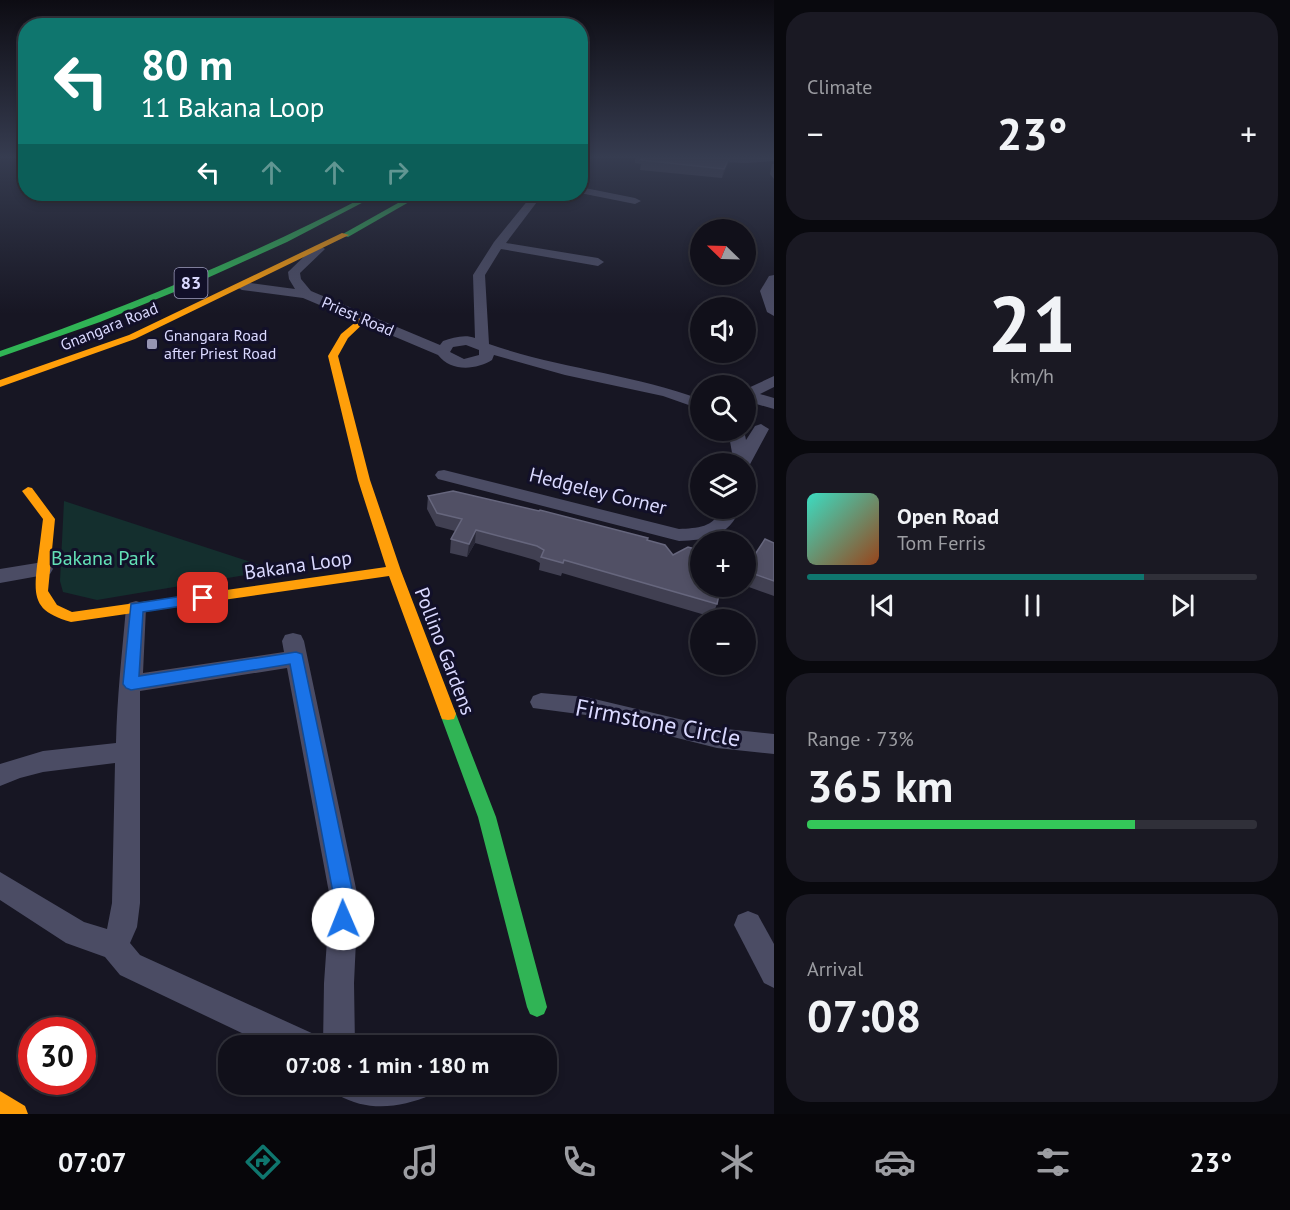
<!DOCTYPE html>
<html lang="en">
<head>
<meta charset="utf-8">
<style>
  body { margin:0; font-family:"PT Sans",sans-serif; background:#1a1923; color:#f1f3f6; height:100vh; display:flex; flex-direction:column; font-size:22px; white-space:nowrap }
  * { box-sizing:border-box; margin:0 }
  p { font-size:20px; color:#9c9da2 }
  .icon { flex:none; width:33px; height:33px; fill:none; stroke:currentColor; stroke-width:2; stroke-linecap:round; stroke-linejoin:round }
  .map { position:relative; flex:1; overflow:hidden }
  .details { display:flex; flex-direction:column; gap:12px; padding:12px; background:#09090e; width:516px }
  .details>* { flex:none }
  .hud { position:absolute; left:18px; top:18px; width:570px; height:183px; border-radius:24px; box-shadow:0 3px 9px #0003,0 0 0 2px #303039; background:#0f766e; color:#fff; overflow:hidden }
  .needle { width:39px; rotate:293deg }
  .tools { position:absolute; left:690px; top:219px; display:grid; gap:12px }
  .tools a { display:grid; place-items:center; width:66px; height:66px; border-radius:50%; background:#11101a; box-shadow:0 3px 9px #0003,0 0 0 2px #303039; font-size:30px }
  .speed { position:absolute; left:18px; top:1017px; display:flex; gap:12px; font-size:30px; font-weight:700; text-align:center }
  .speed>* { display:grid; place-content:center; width:78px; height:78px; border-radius:50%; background:#11101a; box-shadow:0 3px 9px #0003,0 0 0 2px #303039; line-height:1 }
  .speed .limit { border:9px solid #d22; background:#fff; color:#111 }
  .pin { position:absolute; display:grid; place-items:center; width:51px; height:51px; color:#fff; margin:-26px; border-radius:12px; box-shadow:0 3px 9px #0006 }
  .me { position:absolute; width:66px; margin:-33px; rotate:359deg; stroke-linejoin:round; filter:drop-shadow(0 0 4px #0008) }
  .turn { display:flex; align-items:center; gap:21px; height:126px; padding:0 24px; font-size:27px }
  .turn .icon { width:78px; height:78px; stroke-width:2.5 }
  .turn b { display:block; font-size:42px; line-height:51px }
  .lanes { display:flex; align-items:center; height:57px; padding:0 24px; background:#0003; justify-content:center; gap:30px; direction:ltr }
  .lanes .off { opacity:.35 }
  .big { font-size:45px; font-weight:800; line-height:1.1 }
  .details .card { flex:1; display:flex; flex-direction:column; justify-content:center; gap:9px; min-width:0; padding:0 21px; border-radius:24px; background:#1a1923 }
  .details .dial { align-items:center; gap:0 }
  .dial b { font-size:78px; line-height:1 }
  .song { display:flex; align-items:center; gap:18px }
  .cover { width:72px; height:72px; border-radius:9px; background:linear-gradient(135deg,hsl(170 70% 55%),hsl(20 70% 35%)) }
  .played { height:6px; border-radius:3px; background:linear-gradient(90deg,#0f766e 75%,#303039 75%) }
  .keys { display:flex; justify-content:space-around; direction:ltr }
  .heat { display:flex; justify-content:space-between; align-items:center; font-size:33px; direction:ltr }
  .charge { height:9px; border-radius:4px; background:linear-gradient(90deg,#34c759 73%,#303039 0) }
  .trip { position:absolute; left:218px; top:1035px; width:339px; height:60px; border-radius:24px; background:#11101a; box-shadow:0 3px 9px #0003,0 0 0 2px #303039; font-weight:800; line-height:60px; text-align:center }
  .menu { display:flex; height:96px; justify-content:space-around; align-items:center; background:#07060a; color:#9c9da2 }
  .menu .icon { width:42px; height:42px }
  .menu .active { color:#0f766e }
  .menu b { font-size:27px; color:#f1f3f6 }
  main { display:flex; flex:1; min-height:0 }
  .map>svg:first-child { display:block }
</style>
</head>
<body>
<main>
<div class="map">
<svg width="774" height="1114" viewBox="0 0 774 1114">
  <rect width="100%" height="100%" fill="#171623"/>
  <path fill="#142f2e" d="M64,501L275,570L97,600L63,592L60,581Z"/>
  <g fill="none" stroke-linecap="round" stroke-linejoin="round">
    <g fill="#4b4c64" fill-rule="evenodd">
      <path d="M580,158H593L580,162Z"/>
      <path d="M696,158H774V161L746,163L701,161Z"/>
      <path d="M580,187L635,198L641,201L635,204L580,193Z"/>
      <path d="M533,194H543L506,243L598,258L604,262L598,266L501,249L485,275L489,344C558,368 632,374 700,399V409L663,396L565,375L494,355L492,360C476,370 451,372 438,355L303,298L242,290L235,286L242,282L295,289L289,279L288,272L315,246L319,245L325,249L300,273L301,279L311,291L440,345L443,341C453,338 464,334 475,338L473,275L494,242ZM466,345L479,350V355L464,359L450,352L453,347Z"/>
      <path d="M774,275V316L767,312L760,291L769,276Z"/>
      <path d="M774,376V387L760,394L774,398V409L746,401V389Z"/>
      <path d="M761,424L769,429L748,468H746V464H734L728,430H744L746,440L755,426Z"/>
      <path d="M444,470L679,529C697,528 714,528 722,508H740C730,537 706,540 679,541L438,479L435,475L438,471Z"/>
      <path d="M43,562L50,564L53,569L50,574L0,583V569Z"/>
      <path d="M136,601L143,603L146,608L143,673L284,652L282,641L285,635L293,633L301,635L304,641L358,898L354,983L355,1046H323L324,983L330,898L287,668L140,691V903L137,927L130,943L140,955L316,1035L320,1046H269L120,975L105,957L66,943L0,900V872L84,922L107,929L112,903L115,763L43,772L20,778L0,786V764L43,751L116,743C117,698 122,653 126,608L129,603Z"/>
      <path d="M541,693L586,697L717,728L774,734V754L717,748L586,715L533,708L530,702L533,696Z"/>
      <path d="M748,911L758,915L774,944V988L764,983L734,925L738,915Z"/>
      <path d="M333,1084H436L431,1095C400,1108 368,1112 338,1095Z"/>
    </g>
    <g fill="#30b455" fill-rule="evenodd">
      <path d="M370,194H379L287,242L194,284L100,322L0,357V351C127,307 251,256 370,194Z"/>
      <path d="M414,194H423L348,237L341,235Z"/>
      <path d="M448,708L454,709L456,714L496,817L547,1007L544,1014L537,1017L530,1014L527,1007L478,817L440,714L442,709Z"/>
    </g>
    <g fill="#ff9f0a" fill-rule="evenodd">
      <path d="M342,233L349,235L135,339L0,387V380L129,335Z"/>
      <path d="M364,315L369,318L348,338L338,356L370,480L401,571L456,714L454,719L448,720L442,719L440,714L389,576L71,622C36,612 33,600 37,566C39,551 41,535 43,519L22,491L28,487L32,488L55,519L48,591L57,605L72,612L386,567L358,480L328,356L341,334Z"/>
      <path d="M0,1091L25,1106L28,1114H0Z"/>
    </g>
  </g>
  <g fill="#414052">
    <path d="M635,158H729L722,178L640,170L641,164L635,163Z"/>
    <path d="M772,164H774V179L770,174Z"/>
    <path d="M428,496L647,540L717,604L712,617L562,573L561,576L539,570L540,563L535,560L475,543L467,557L450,553L451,539L455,531L436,526L427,509Z"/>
    <path d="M774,543V596L746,586V557L754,556Z"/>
  </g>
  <g fill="#292837">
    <path d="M729,158L728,164L722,178L724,169Z"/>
    <path d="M476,530L475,543L467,557L469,544Z"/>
  </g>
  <g fill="#515065" stroke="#66667d" stroke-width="1.5">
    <path d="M643,158H729L724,169L641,160Z"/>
    <path d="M453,491L539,511L540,510L648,538L647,540L665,545L673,555L688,547L695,549L700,553V586H721L717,604L564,560L563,563L541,557L544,550L537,546L476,530L469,544L451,539L462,519L437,513L428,496Z"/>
    <path d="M765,539L774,543V581L746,571V557L748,554L754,556Z"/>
  </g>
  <linearGradient id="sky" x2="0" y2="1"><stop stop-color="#0d0c13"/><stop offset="0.5" stop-color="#363c50"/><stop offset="1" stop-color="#363c50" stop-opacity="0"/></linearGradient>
  <rect width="774" height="314" fill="url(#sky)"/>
  <path fill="#1a73e8" stroke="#114b97" stroke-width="1.5" d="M203,593L211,598L208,602L143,612L139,676L296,652L302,654L354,898L353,919L350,926L343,929L336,926L333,919L334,898L290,664L131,690L126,688L123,684L131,604Z"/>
  <rect fill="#9695b2" stroke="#121029" stroke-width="2" x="146" y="338" width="12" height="12" rx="3"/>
  <g text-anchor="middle" stroke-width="6" stroke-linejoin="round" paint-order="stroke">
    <g font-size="16" fill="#dad9ff" stroke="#121029">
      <text transform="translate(358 316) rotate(23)" y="6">Priest Road</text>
      <text transform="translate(109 326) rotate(-22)" y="6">Gnangara Road</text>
    </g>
    <g font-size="16" fill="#dad9ff" stroke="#121029" text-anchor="start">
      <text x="164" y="341">Gnangara Road<tspan x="164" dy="18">after Priest Road</tspan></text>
    </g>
    <rect fill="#121029" stroke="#9e9dbf" stroke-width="1.5" x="174.5" y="268" width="33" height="30" rx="4.5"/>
    <g font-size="18" font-weight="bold" fill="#dad9ff">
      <text x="191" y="289">83</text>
    </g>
    <g font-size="20" fill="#dad9ff" stroke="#121029">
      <text transform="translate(598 491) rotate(14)" y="7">Hedgeley Corner</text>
      <text transform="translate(298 565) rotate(-8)" y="7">Bakana Loop</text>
      <text transform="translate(445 651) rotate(69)" y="7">Pollino Gardens</text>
    </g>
    <g font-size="20" fill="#63e1b7" stroke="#121029">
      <text x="103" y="565">Bakana Park</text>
    </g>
    <g font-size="24" fill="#dad9ff" stroke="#121029">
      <text transform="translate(658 723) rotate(11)" y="8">Firmstone Circle</text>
    </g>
  </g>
</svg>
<div class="tools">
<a><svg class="needle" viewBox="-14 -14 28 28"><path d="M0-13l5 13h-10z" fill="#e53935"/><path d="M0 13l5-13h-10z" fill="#9c9da2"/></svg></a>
<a><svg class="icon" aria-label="sound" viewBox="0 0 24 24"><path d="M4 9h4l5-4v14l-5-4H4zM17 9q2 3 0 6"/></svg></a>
<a><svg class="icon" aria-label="search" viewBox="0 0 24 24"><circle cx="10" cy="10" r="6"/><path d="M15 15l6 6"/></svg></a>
<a><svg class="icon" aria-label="layers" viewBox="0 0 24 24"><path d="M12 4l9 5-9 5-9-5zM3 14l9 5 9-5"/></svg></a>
<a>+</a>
<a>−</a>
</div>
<div class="speed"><div class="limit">30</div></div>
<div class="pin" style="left:203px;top:598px;background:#d93025"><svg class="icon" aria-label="arrive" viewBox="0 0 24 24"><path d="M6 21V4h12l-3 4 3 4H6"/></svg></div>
<svg class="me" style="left:343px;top:919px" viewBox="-20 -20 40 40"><circle r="19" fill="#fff"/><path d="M0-13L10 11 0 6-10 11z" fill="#1a73e8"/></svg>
<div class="trip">07:08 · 1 min · 180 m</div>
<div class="hud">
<div class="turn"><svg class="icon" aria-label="left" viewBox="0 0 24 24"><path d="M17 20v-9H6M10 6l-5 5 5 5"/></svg><div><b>80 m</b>11 Bakana Loop</div></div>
<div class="lanes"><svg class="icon" aria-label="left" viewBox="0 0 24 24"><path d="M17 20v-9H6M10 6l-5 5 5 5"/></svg><svg class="icon off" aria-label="ahead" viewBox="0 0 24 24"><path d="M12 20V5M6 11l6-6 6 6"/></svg><svg class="icon off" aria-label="ahead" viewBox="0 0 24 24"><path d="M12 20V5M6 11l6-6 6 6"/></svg><svg class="icon off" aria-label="right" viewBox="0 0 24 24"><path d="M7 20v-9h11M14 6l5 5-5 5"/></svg></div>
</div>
</div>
<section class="details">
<div class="card"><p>Climate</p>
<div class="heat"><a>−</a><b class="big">23°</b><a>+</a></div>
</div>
<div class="card dial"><b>21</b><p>km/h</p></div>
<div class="card">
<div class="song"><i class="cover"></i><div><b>Open Road</b><p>Tom Ferris</p></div></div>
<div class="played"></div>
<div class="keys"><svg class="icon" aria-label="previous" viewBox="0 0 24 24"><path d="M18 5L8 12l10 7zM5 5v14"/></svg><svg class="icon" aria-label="pause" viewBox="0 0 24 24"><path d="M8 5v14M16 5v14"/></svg><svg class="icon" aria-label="next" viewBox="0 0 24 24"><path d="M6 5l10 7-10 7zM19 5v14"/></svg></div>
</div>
<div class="card"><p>Range · 73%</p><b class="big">365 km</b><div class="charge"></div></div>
<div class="card"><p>Arrival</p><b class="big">07:08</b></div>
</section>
</main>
<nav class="menu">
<b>07:07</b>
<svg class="icon active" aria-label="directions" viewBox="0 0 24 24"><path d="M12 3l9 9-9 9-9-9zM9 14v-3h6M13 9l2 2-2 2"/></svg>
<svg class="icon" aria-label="music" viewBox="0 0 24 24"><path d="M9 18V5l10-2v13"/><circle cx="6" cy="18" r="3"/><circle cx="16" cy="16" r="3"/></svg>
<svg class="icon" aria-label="phone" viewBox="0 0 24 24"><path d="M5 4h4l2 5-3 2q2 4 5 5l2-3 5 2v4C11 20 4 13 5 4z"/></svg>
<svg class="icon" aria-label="climate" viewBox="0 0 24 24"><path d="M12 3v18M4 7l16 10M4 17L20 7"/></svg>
<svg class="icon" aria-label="car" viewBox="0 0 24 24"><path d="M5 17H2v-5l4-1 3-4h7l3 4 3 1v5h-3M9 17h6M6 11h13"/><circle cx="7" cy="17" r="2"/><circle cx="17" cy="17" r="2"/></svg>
<svg class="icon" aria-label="filters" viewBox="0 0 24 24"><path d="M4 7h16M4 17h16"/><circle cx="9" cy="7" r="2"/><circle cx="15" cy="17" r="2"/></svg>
<b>23°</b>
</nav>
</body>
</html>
